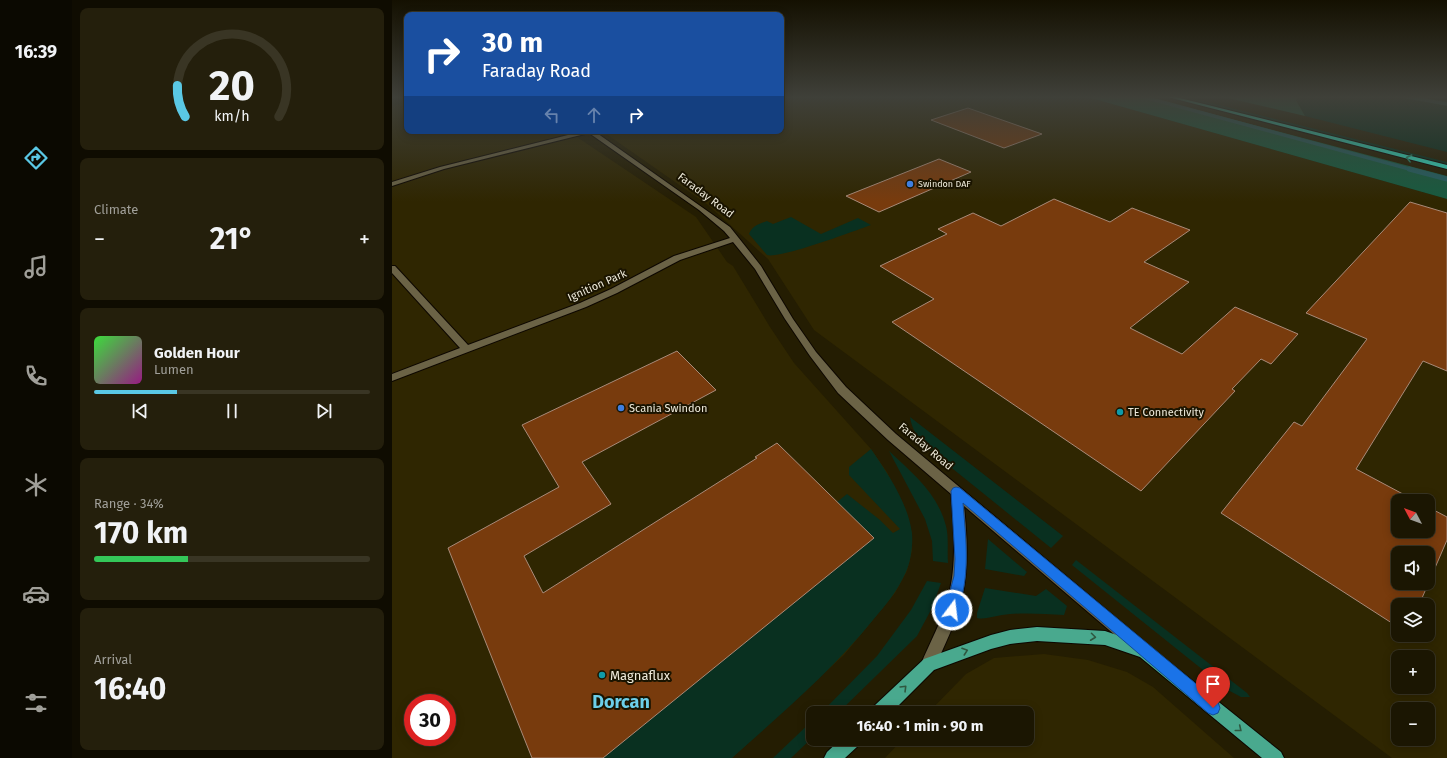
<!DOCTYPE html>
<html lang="en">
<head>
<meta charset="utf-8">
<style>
  body { margin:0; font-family:"Fira Sans",sans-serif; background:#241f0c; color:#f1f3f6; height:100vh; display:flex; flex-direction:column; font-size:15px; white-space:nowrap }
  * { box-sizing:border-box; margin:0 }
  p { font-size:13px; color:#a09f99 }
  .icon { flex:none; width:22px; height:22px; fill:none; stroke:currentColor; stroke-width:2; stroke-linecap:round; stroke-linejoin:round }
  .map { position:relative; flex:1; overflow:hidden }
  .sheet { display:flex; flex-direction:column; gap:8px; padding:8px; background:#0f0c01; width:320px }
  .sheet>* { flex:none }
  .guide { position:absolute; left:12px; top:12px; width:380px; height:122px; border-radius:8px; box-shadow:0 2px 10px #0003,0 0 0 1px #393524; background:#1a4fa0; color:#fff; overflow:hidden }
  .needle { width:26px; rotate:311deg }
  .tools { position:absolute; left:999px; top:494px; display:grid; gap:8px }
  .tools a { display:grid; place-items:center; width:44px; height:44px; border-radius:8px; background:#1b1602; box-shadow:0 2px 10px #0003,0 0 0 1px #393524; font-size:20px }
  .speed { position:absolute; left:12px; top:694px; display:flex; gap:8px; font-size:20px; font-weight:700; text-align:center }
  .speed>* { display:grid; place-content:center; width:52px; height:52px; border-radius:50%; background:#1b1602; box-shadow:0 2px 10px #0003,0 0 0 1px #393524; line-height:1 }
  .speed .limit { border:6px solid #d22; background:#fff; color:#111 }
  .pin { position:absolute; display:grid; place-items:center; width:34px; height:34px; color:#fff; margin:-41px -17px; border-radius:50% 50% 50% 0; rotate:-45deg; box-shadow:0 0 4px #0007 }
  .pin .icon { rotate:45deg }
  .me { position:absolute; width:44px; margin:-22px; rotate:15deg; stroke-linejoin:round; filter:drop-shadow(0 0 3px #0008) }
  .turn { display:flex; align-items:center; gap:14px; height:84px; padding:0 12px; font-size:18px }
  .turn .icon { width:52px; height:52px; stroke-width:2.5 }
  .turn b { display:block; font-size:28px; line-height:34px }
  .lanes { display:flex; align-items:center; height:38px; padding:0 12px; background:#0003; justify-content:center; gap:20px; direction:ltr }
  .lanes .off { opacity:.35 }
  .big { font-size:30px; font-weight:700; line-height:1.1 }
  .sheet .card { flex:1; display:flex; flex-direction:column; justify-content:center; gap:6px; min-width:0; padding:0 14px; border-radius:8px; background:#241f0c }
  .sheet .dial { align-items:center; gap:0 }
  .dial svg { height:104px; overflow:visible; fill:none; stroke:#393524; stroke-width:7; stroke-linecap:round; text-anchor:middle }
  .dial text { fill:#f1f3f6; stroke:none }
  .song { display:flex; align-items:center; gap:12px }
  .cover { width:48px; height:48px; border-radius:6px; background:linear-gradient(135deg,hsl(120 70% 55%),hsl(310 70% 35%)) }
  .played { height:4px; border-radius:2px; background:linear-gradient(90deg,#5ac8e5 30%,#393524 30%) }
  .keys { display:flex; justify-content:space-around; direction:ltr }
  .heat { display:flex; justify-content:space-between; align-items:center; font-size:22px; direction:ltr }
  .charge { height:6px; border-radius:3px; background:linear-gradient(90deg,#34c759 34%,#393524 0) }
  .trip { position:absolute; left:414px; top:706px; width:228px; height:40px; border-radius:8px; background:#1b1602; box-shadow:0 2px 10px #0003,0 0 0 1px #393524; font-weight:700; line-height:40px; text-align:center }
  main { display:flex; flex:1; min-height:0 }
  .tabs { display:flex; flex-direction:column; width:72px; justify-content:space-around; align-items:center; background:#0b0901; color:#a09f99 }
  .tabs .icon { width:28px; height:28px }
  .tabs .selected { color:#5ac8e5 }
  .tabs b { font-size:18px; color:#f1f3f6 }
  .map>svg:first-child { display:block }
</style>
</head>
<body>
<main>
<nav class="tabs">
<b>16:39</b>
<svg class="icon selected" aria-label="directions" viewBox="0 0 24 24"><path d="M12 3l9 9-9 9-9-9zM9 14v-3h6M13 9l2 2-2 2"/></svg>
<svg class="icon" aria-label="music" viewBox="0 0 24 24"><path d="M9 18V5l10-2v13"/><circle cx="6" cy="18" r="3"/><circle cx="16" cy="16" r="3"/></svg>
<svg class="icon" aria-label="phone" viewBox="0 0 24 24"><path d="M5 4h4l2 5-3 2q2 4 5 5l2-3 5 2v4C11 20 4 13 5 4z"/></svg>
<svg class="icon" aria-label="climate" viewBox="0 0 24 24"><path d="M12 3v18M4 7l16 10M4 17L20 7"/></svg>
<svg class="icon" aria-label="car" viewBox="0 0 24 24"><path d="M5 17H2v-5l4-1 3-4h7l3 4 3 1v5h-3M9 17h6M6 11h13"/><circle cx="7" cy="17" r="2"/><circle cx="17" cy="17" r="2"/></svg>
<svg class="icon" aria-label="filters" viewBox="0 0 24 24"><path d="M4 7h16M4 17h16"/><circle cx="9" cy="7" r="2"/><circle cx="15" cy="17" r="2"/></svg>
</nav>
<section class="sheet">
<div class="card dial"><svg viewBox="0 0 100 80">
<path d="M14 69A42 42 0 1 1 86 69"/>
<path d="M14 69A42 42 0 0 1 8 45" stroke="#5ac8e5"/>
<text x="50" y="56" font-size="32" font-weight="700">20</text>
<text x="50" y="72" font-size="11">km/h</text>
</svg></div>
<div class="card"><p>Climate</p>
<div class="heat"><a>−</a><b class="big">21°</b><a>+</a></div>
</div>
<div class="card">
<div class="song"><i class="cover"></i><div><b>Golden Hour</b><p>Lumen</p></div></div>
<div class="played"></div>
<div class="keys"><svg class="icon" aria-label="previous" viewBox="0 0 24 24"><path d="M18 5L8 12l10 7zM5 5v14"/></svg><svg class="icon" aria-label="pause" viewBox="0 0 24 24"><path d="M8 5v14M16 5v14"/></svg><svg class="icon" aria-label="next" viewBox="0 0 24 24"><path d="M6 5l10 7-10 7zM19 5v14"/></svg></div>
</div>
<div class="card"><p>Range · 34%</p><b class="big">170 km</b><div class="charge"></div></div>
<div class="card"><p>Arrival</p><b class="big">16:40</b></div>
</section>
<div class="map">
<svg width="1055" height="758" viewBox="0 0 1055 758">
  <rect width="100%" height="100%" fill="#241d02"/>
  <g fill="#2f2601" fill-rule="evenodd">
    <path d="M389,96H692L1055,199V758H1000L422,330L376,259L316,205L210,131H389ZM1006,501H1036V531H1006ZM1006,553H1036V583H1006ZM1006,605H1036V635H1006ZM1006,657H1036V687H1006ZM1006,709H1036V739H1006Z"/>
    <path d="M15,102V131H176L304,217L335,262L341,266L378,327L402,363L479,449L495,472L512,506L520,533V551L515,571L503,593L452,655L340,758H0V106ZM21,703H55V737H21Z"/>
    <path d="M652,654L696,660L735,672L761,687L842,758H493L511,739H635V713H536L574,674L602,658Z"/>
  </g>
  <g fill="#093020">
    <path d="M783,96H791L1055,162V165Z"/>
    <path d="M907,96H1021L1055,101V152L913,116L904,99Z"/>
    <path d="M399,217L429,234L466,218L479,225C462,231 388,259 375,255L357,234C360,226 367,224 375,221L381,224Z"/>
    <path d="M518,417L671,536L659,548L535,448C526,438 520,430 518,417Z"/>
    <path d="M479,449C496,474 516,503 520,533C521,545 519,561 514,572C506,590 494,605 481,620C440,671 389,714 340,758H211L482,538L445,502L455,494L488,520L501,533L508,529L457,475V467Z"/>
    <path d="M497,451C521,474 545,492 554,526C557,538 555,552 556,563L541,561L540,541L533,519Z"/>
    <path d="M596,539L635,572L632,576L593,569Z"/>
    <path d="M684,560L855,693L858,697H849L836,690L680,565Z"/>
    <path d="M535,581L549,583L540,608L525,636L446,713H429L485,656L519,610Z"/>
    <path d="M593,588L644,596L654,589L675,606L672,615C651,614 631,612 610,615C602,616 593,620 585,618V613Z"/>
    <path d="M421,720V737L399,758H381Z"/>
  </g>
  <g fill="#185b40">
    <path d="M692,96H752L1055,176V199Z"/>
    <path d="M827,96H907L904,100L913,116Z"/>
  </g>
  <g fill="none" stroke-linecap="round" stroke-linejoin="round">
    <g stroke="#245f62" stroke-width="3.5">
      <path d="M748,96L1021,170"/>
      <path d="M1010,96L1055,104"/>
    </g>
    <path stroke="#245f62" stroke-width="5" d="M1017,169L1055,179"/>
  </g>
  <g fill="#783b0d" stroke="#a88a79" fill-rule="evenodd">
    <path d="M576,108L650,134L612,148L539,120Z"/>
    <path d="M547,159L579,172L487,212L454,196Z"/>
    <path d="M662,199L718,222L740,208L798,230L752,262L797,282L738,328L790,354L843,307L906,334L879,364L869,359L840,389L843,391L749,491L500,322L542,299L488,266L555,234L546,229L581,213L609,226Z"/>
    <path d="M1018,202L1055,213V371L1031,361L964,469L1024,501H1006V531H1036V507L1055,517V540L1027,605H1006V627L829,513L902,422L910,426L975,339L914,313ZM1006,553H1036V583H1006Z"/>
    <path d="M285,351L324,390L190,462L219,504L132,556L151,593L365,458L363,457L385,443L482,538L211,758H140L56,548L167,487L130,425Z"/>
  </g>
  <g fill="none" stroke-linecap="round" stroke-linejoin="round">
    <g stroke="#0d0700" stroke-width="2">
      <path id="minor" d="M192,131H202L338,227L369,266L401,319L424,352L454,387L504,434L754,643L757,648L754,653L749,656L744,653L572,506C575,536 577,567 570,598C564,623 552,646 542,669L537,672L532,669L529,664C538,642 550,621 556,598C565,564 562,529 559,494L496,440L446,393L418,356L393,319L363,269L341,242L288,260L225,293L194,307L0,381V374L68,348L0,273V266H3L76,345L188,303L219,289L282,256L338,238L332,231L307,210L197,133L52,169L0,186V182L48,167Z"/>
    </g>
    <g stroke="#0d0700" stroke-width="2">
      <g id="major">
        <path d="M645,627L713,631L757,646L889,752L892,758H870L748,657L713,645L645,641L618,644L599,649L542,670L499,713H479L481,707L532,659L599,635L618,630Z"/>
        <path d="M449,739H469L467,745L453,758H432L435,752Z"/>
      </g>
    </g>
    <g stroke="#0d0700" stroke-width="2">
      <path id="highway" d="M772,96H780L1055,165V169Z"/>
    </g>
    <use href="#minor" fill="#6b6346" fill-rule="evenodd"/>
    <use href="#major" fill="#49a98e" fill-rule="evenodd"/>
    <use href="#highway" fill="#33d8be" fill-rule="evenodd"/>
  </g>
  <defs><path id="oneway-chevron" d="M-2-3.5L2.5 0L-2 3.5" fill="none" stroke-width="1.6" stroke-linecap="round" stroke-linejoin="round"/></defs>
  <use stroke="#288068" href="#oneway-chevron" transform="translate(1017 158) rotate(-166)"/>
  <g stroke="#2f5740">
    <use href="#oneway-chevron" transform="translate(701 637) rotate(7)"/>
    <use href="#oneway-chevron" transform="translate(573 651) rotate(-19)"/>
    <use href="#oneway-chevron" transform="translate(512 688) rotate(-45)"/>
    <use href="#oneway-chevron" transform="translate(847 729) rotate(39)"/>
  </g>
  <linearGradient id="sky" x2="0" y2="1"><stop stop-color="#141001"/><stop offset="0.48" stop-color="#3f4039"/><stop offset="1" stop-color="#3f4039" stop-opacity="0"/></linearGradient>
  <rect width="1055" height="202" fill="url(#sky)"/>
  <path fill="#1a73e8" stroke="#114b97" d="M564,487L568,488L826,702L828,708L826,713L821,715L816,713L571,503C574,540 579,579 564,614L560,616L555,614L553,610L562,576L563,559L559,491L561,488Z"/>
  <g fill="#3f7fe0" stroke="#1a1400" stroke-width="1.5">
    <circle cx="518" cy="184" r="4"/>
    <circle cx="229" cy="408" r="4"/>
  </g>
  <g fill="#0f9aa8" stroke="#1a1400" stroke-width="1.5">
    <circle cx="728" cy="412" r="4"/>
    <circle cx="210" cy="675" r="4"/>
  </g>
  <g text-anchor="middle" stroke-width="4" stroke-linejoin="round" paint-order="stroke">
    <g font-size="9" fill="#efebdb" stroke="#1a1400" text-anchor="start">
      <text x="526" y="187">Swindon DAF</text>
    </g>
    <g font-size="11" fill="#efebdb" stroke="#1a1400">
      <text transform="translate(314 195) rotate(37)" y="4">Faraday Road</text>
      <text transform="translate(205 285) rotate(-24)" y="4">Ignition Park</text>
      <text transform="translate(534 446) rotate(40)" y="4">Faraday Road</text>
    </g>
    <g font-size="11" fill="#efebdb" stroke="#1a1400" text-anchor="start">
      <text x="237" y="412">Scania Swindon</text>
      <text x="736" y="416">TE Connectivity</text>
    </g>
    <g font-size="13" fill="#efebdb" stroke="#1a1400" text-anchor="start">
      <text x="218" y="680">Magnaflux</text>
    </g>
    <g font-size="18" font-weight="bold" fill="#6ccfe9" stroke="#1a1400">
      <text x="229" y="708">Dorcan</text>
    </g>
  </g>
</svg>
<div class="tools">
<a><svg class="needle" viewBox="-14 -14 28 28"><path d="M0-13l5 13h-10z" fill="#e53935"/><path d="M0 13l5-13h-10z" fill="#a09f99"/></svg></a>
<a><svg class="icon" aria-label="sound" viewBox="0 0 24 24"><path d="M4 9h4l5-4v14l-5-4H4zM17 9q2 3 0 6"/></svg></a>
<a><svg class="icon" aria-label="layers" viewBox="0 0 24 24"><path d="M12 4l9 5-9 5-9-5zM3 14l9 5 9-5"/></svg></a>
<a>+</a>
<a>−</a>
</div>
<div class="speed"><div class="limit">30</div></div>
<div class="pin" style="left:821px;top:708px;background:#d93025"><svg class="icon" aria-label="arrive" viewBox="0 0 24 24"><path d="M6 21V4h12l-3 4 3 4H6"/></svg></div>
<svg class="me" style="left:560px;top:610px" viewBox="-20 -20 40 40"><circle r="17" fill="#1a73e8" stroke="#fff" stroke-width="3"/><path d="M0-11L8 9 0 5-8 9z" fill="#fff"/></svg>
<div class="trip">16:40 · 1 min · 90 m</div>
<div class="guide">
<div class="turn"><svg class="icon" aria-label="right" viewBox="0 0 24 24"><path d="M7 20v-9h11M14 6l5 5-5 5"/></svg><div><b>30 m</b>Faraday Road</div></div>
<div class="lanes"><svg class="icon off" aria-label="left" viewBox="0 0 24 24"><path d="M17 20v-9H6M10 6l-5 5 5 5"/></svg><svg class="icon off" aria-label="ahead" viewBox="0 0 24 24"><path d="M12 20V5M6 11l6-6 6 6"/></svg><svg class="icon" aria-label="right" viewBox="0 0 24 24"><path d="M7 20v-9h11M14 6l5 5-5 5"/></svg></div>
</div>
</div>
</main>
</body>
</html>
